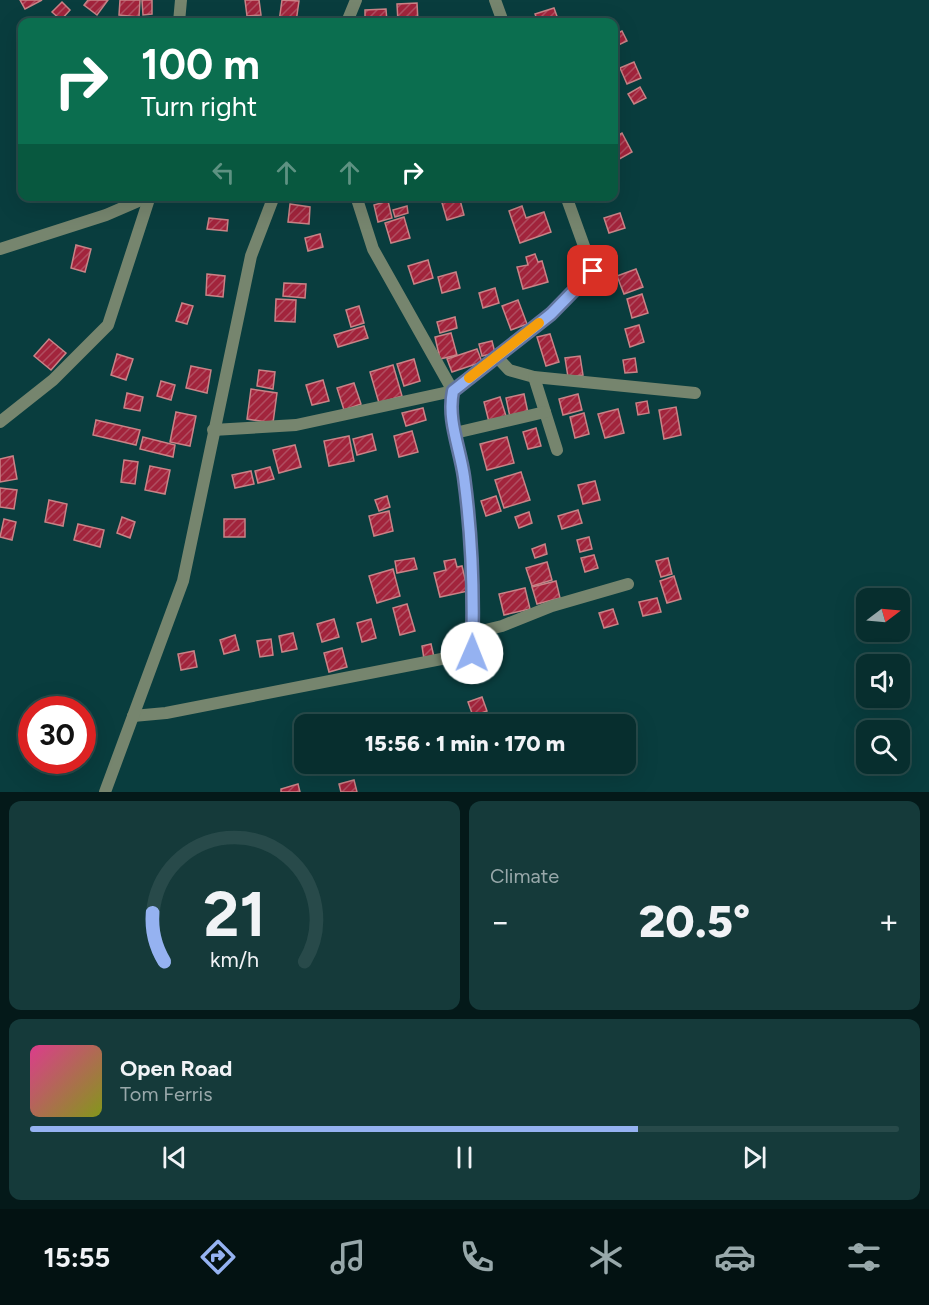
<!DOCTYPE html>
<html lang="en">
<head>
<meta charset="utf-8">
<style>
  body { margin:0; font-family:Figtree,sans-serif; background:#153a3a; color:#f1f3f6; height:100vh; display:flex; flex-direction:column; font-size:22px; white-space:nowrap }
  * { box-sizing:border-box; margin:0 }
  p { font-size:20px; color:#98a8aa }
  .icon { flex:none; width:33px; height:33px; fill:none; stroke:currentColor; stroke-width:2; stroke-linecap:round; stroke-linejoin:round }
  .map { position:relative; height:792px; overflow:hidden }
  .side { display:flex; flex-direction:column; gap:9px; padding:9px; background:#041919; flex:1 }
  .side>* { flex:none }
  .guide { position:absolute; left:18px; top:18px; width:600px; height:183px; border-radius:12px; box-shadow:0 6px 24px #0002,0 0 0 2px #284a4a; background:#0b6e4f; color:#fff; overflow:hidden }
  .needle { width:39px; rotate:74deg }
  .tools { position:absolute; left:856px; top:588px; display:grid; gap:12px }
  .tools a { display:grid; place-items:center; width:54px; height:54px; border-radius:12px; background:#072e2e; box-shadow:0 6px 24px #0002,0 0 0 2px #284a4a; font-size:30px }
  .speed { position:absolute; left:18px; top:696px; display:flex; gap:12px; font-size:30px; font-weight:700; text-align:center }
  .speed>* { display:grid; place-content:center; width:78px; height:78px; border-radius:50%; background:#072e2e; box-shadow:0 6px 24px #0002,0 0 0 2px #284a4a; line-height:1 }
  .speed .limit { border:9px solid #d22; background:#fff; color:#111 }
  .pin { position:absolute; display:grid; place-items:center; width:51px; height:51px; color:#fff; margin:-26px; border-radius:12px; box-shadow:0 3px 9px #0006 }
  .me { position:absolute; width:66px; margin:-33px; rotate:1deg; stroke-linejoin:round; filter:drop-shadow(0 0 4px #0008) }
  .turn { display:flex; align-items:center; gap:21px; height:126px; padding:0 24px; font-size:27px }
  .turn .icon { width:78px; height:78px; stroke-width:2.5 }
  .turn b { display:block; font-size:42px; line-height:51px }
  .lanes { display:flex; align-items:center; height:57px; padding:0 24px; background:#0003; justify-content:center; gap:30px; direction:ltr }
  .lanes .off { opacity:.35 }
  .big { font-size:45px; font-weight:800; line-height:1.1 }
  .side .widget { flex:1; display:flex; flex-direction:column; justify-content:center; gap:9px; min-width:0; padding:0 21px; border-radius:12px; background:#153a3a }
  .side .dial { align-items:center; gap:0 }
  .dial svg { height:156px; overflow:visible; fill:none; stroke:#284a4a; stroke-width:7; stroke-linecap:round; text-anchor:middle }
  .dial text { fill:#f1f3f6; stroke:none }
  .song { display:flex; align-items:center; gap:18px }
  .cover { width:72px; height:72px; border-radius:9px; background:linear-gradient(135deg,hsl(330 70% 55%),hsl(70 70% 35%)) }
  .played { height:6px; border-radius:3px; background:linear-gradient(90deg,#95b2f1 70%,#284a4a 70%) }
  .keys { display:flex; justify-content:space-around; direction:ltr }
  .heat { display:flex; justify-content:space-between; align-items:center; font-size:33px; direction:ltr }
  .side .tiles { flex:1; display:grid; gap:9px; grid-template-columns:1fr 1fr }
  .widget:last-child { grid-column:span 2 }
  .trip { position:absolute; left:294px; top:714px; width:342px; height:60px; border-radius:12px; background:#072e2e; box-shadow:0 6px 24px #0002,0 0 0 2px #284a4a; font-weight:800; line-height:60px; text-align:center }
  .tab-bar { display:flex; height:96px; justify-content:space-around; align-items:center; background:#031212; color:#98a8aa }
  .tab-bar .icon { width:42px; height:42px }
  .tab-bar .active { color:#95b2f1 }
  .tab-bar b { font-size:27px; color:#f1f3f6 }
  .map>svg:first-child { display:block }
</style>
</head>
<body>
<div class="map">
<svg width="929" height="792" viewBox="0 0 929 792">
  <defs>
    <pattern id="building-hatch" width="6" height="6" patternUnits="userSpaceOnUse" patternTransform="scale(1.5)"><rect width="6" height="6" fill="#a2243c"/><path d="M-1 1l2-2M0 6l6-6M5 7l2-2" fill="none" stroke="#b04e61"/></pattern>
  </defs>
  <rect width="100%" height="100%" fill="#093d3e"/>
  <g fill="url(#building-hatch)" stroke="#c98387" stroke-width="1.5">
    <path d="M20,0H42L25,9Z"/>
    <path d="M88,0H108L97,15L84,5Z"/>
    <path d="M120,0H140L139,17L119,15Z"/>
    <path d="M142,0H152V14L143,15Z"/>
    <path d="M245,0H259L261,15L247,16Z"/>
    <path d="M282,0L299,1L296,22H279Z"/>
    <path d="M62,2L70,10L61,20L52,12Z"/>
    <path d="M417,3L418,22H398L397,4Z"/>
    <path d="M554,8L559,22H538L535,14Z"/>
    <path d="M386,9L387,22H365V10Z"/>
    <path d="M622,31L627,41L614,47V35Z"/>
    <path d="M634,62L641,78L627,84L620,68Z"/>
    <path d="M640,87L646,98L634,104L628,94Z"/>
    <path d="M622,133L632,152L614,162V138Z"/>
    <path d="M440,196H459L464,215L447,220Z"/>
    <path d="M388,201L392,218L378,222L374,205Z"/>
    <path d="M290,204L310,207L309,224L288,222Z"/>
    <path d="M407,206L408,213L395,217L393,210Z"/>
    <path d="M522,206L526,218L544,212L551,232L520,243L509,211Z"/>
    <path d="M620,213L625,228L609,233L604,218Z"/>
    <path d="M404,217L410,238L391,243L385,223Z"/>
    <path d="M209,218L228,220L227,231L207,229Z"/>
    <path d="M320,234L323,247L308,251L305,238Z"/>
    <path d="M76,245L91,249L85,272L71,268Z"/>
    <path d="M535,254L538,262L542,261L548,282L523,289L517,267L528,265L526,257Z"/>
    <path d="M428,260L433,278L414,284L408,266Z"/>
    <path d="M636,269L643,287L624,294L617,276Z"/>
    <path d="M456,272L460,288L442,293L438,277Z"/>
    <path d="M207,274L225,276L223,297L206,295Z"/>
    <path d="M284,283L306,284L305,298L283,296Z"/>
    <path d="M495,288L499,303L483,308L479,293Z"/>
    <path d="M642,294L648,313L632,318L627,299Z"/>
    <path d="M276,299L296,300L295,322L275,321Z"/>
    <path d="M518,300L527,324L511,330L502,306Z"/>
    <path d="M182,303L193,306L187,324L176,321Z"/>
    <path d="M359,306L364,323L351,327L346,310Z"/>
    <path d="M455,317L457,328L440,333L437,322Z"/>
    <path d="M639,325L644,342L630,347L625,329Z"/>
    <path d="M364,326L368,338L338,347L334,335Z"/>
    <path d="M451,333L457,355L440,359L435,337Z"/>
    <path d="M550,334L559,362L546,366L537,337Z"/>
    <path d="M49,339L66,353L51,370L34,356Z"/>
    <path d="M492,341L495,353L482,356L479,344Z"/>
    <path d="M477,349L482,362L452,372L447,359Z"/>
    <path d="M117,354L133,359L126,380L111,375Z"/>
    <path d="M580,356L583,375L568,377L565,358Z"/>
    <path d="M635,358L637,372L625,373L623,360Z"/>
    <path d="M414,359L420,381L404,386L397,364Z"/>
    <path d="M393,365L402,396L379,403L370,372Z"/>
    <path d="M191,366L211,370L207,393L186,388Z"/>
    <path d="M259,370L275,372L273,389L257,386Z"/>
    <path d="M323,380L329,401L312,405L306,385Z"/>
    <path d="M161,381L175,385L171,400L157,396Z"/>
    <path d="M354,383L361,404L344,410L337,388Z"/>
    <path d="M251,389L277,393L273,423L247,419Z"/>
    <path d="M127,393L143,397L140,411L124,408Z"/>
    <path d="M524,394L528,413L510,417L506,398Z"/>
    <path d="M578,394L582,410L563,415L559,399Z"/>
    <path d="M500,397L506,416L489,422L484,402Z"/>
    <path d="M647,401L649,413L638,415L636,403Z"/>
    <path d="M676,407L681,435L664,439L659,410Z"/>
    <path d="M423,408L426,420L406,426L402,413Z"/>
    <path d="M618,409L624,433L605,438L598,414Z"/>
    <path d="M176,412L196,416L190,446L170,442Z"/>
    <path d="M584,413L589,434L575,438L570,417Z"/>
    <path d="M96,420L140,430L136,445L93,435Z"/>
    <path d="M536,428L541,446L528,449L523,432Z"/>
    <path d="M412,431L418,452L399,457L394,436Z"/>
    <path d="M372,434L376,450L357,455L353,439Z"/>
    <path d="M349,436L354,461L329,466L324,441Z"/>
    <path d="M143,437L175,445L173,457L140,449Z"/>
    <path d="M507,437L514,463L487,470L480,444Z"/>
    <path d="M295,445L301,467L279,473L273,450Z"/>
    <path d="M13,456L17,479L0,482V459Z"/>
    <path d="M124,460L138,462L135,484L121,482Z"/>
    <path d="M150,466L170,470L165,494L145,490Z"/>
    <path d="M270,467L274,479L258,483L255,471Z"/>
    <path d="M251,471L254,484L235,488L232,475Z"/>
    <path d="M521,472L530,500L504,508L495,480Z"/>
    <path d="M595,481L600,500L583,504L578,485Z"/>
    <path d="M0,488L17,490L14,509L0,507Z"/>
    <path d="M387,496L390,507L379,511L375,500Z"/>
    <path d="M496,496L501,511L486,516L481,501Z"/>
    <path d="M49,500L67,504L63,526L45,522Z"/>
    <path d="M578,510L582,523L562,529L558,516Z"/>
    <path d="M389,511L393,531L374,536L369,516Z"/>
    <path d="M529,512L532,523L519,528L515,517Z"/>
    <path d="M122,517L135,522L130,538L117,533Z"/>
    <path d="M4,519L16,522L12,540L0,537Z"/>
    <rect x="224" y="519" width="21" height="18"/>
    <path d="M78,524L104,530L100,547L74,540Z"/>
    <path d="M589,537L592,549L580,552L577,540Z"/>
    <path d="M545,544L547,554L535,558L532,549Z"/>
    <path d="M594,555L598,568L585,572L581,558Z"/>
    <path d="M414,558L417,569L397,573L395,561Z"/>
    <path d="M668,558L672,574L661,577L656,561Z"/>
    <path d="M455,559L457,567L462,566L468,591L440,597L434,573L446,570L444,561Z"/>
    <path d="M547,562L552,580L532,586L526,568Z"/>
    <path d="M393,569L400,596L377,603L369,576Z"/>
    <path d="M674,576L681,599L667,603L660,581Z"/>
    <path d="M556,581L560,598L537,604L532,587Z"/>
    <path d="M525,588L530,609L504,615L499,594Z"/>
    <path d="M657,598L661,612L643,616L639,602Z"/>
    <path d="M407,604L415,631L400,635L393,608Z"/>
    <path d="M613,609L618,624L604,628L599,613Z"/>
    <path d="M334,619L339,637L322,642L317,624Z"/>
    <path d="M371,619L376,638L362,642L357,623Z"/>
    <path d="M293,633L297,649L282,652L279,636Z"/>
    <path d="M235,635L239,650L224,654L220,640Z"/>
    <path d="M271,639L273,655L260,657L257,641Z"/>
    <path d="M431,644L434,657L424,659L422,646Z"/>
    <path d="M342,648L347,667L329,672L324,653Z"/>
    <path d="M194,651L197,667L181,670L178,654Z"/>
    <path d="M482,697L487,711L473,716L468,702Z"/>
    <path d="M424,714L427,724H411L409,718Z"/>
    <path d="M354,780L357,792H341L339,784Z"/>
    <path d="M298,784L300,792H281V789Z"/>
  </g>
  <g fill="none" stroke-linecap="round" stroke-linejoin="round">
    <g stroke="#76856e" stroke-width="12">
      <path d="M495,0L503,22"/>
      <path d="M179,22L181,0"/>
      <path d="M347,22L356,0"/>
      <path d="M0,249L106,215L150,196"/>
      <path d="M496,356L509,370L534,377L695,393"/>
      <path d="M534,377L557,450"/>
      <path d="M0,422L53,380L108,325L150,196"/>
      <path d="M213,430L296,425L453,391L551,314L593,271L566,196"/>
      <path d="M455,433L545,412"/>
      <path d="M473,633L502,626L552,606L628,584"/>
      <path d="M133,716L166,713L472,653C474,594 472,536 464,477C461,448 447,420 453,391L373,249L356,196"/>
      <path d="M105,792L183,581L251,256L274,196"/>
    </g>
  </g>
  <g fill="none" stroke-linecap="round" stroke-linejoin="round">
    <g stroke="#61749d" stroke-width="15">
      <path id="route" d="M472,653C474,594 472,536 464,477C460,448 447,420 453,391L551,314L593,271"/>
    </g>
    <use href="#route" stroke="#95b2f1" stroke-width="10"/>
    <path stroke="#f59e0b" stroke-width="10" d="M469,378L539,323"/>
  </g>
</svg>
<div class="tools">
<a><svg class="needle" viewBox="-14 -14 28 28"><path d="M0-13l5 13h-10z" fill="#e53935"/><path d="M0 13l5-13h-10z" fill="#98a8aa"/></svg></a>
<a><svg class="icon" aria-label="sound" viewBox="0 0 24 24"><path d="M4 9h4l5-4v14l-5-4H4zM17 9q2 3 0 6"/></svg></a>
<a><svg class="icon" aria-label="search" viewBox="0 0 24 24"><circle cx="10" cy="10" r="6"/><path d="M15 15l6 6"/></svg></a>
</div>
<div class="speed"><div class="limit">30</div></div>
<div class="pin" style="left:593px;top:271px;background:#d93025"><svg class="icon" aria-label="arrive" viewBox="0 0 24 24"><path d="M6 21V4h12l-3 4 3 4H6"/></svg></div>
<svg class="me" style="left:472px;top:653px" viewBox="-20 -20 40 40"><circle r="19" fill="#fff"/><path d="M0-13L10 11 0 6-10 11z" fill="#95b2f1"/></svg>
<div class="trip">15:56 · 1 min · 170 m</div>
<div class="guide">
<div class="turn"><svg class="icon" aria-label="right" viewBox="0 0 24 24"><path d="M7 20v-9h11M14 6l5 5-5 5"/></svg><div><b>100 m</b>Turn right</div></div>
<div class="lanes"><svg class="icon off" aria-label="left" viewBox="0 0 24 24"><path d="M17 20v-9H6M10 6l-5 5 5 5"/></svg><svg class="icon off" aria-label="ahead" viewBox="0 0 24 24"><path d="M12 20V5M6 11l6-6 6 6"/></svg><svg class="icon off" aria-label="ahead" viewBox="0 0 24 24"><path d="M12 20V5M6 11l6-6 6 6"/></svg><svg class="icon" aria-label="right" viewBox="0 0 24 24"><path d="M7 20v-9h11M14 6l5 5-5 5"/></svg></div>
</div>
</div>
<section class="side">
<div class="tiles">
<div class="widget dial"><svg viewBox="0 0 100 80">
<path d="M14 69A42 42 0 1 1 86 69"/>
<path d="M14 69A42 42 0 0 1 8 44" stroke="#95b2f1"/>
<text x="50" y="56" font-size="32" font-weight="700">21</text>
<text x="50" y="72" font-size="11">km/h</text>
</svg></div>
<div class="widget"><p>Climate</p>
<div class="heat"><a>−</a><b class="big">20.5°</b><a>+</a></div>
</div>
<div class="widget">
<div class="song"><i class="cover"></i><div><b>Open Road</b><p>Tom Ferris</p></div></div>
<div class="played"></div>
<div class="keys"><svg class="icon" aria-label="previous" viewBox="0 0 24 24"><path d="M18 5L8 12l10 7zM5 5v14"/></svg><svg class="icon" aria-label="pause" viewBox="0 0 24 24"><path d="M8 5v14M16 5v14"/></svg><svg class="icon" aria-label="next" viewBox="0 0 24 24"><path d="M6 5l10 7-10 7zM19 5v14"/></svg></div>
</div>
</div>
</section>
<nav class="tab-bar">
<b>15:55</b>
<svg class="icon active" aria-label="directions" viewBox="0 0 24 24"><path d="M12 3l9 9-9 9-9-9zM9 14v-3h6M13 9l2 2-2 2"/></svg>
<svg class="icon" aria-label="music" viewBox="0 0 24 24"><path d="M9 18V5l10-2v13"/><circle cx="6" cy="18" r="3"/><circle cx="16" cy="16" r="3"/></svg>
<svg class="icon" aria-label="phone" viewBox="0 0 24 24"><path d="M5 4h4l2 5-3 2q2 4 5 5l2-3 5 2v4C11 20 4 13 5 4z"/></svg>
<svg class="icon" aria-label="climate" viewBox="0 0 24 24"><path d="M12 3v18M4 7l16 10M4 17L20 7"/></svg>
<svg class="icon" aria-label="car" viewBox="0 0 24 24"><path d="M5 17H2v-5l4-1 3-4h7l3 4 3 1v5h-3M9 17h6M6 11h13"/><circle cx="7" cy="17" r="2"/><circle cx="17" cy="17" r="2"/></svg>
<svg class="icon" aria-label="filters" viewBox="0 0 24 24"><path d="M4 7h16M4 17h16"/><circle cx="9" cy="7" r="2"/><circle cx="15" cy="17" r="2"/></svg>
</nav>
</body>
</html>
